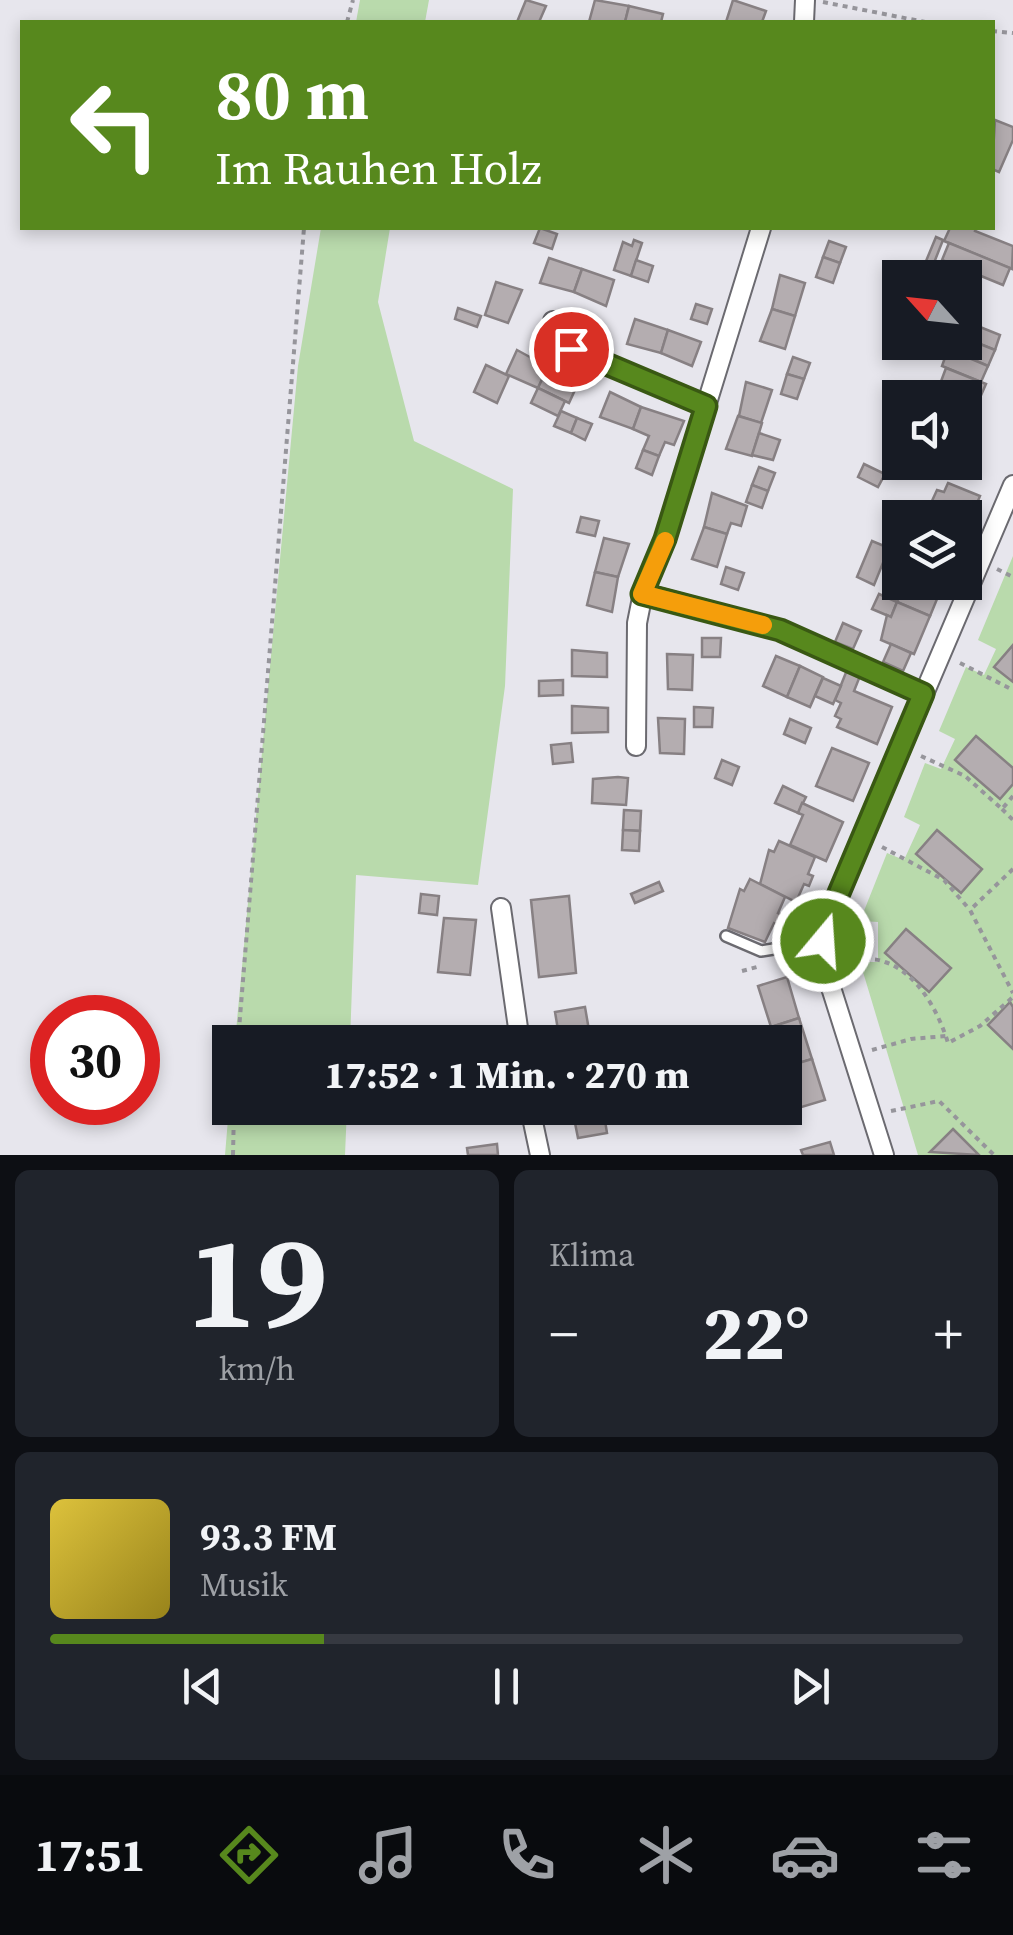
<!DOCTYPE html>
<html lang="de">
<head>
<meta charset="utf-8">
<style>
  body { margin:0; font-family:"Source Serif 4",serif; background:#20242c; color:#f1f3f6; height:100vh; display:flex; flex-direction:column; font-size:38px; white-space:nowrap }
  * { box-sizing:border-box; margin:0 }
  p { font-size:32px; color:#9ea1a6 }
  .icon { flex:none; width:55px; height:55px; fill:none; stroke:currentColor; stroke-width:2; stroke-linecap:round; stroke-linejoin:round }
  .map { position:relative; height:1155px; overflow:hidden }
  .panel { display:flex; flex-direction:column; gap:15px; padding:15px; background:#0d0f14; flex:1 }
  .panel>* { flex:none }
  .guide { position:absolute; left:20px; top:20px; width:975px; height:210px; border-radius:0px; box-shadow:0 5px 15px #0003; background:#57881d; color:#fff; overflow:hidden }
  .needle { width:65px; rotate:297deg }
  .buttons { position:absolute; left:882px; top:260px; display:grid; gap:20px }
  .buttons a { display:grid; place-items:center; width:100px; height:100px; border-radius:0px; background:#171b24; box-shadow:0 5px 15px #0003; font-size:50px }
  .speed { position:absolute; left:30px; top:995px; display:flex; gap:20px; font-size:50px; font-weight:700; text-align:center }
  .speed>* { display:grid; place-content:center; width:130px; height:130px; border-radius:50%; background:#171b24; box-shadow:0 5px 15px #0003; line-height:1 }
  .speed .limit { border:15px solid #d22; background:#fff; color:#111 }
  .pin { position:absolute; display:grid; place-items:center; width:85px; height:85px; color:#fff; margin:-42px; border:5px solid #fff; border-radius:50%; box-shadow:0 2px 10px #0007 }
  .me { position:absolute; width:110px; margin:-55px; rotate:18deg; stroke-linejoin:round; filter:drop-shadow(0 0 8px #0008) }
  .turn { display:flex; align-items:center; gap:35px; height:210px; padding:0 30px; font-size:45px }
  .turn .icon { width:130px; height:130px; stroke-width:2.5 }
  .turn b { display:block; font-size:70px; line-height:85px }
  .big { font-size:75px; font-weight:800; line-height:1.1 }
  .panel .card { flex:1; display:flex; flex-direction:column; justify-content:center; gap:15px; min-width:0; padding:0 35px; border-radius:15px; background:#20242c }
  .panel .dial { align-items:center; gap:0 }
  .dial b { font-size:130px; line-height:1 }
  .song { display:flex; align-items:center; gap:30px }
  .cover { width:120px; height:120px; border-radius:15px; background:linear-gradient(135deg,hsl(50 70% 55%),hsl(50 70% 35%)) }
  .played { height:10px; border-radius:5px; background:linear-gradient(90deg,#57881d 30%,#363941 30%) }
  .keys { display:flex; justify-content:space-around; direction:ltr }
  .heat { display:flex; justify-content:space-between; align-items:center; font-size:55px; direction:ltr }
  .panel .tiles { flex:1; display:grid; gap:15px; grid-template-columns:1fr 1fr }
  .card:last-child { grid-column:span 2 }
  .trip { position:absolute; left:212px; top:1025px; width:590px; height:100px; border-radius:0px; background:#171b24; box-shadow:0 5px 15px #0003; font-weight:800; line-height:100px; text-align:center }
  .tabs { display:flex; height:160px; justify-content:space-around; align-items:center; background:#090b0e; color:#9ea1a6 }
  .tabs .icon { width:70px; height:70px }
  .tabs .selected { color:#57881d }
  .tabs b { font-size:45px; color:#f1f3f6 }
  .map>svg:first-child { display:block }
</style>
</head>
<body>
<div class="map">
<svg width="1013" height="1155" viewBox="0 0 1013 1155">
  <rect width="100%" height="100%" fill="#e7e6ed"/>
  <g fill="#b9daac">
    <path d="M360,0H429L425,22H356Z"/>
    <path d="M321,228H390L378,302L414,441L513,489L505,686L478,885L356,875L350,1042H235L298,366Z"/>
    <path d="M1013,556V1155H918L860,962H878V922L860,921L887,853L904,860L920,825L904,817L925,763L941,769L955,739L939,731L966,667L984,675L996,649L978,640Z"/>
    <path d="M230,1095V1108H347L345,1155H225Z"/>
  </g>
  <g fill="#b4adb0" stroke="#878083" stroke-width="2.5">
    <path d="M526,0L546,6L539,22H517Z"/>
    <path d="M595,0L629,6L625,22H589Z"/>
    <path d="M733,0L766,11L762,22H726Z"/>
    <path d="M629,6L663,14L661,22H625Z"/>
    <path d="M995,120L1013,127V140L999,172L992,169Z"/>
    <path d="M540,228L557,234L552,249L534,243Z"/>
    <path d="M950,228H976L975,231L1013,246L1012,269L944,241Z"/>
    <path d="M936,237L943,240L928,278H919Z"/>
    <path d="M634,240L642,243L631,276L614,270L623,242L632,246Z"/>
    <path d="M829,241L846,247L840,263L823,257Z"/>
    <path d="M949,243L1010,268L1003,285L942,260Z"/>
    <path d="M823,257L840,263L833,283L816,277Z"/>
    <path d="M549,258L582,269L574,292L540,283Z"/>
    <path d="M636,260L653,266L648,282L631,276Z"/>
    <path d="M582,269L614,280L606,306L574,292Z"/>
    <path d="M780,275L805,283L795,316L772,309Z"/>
    <path d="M496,282L522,290L508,323L485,315Z"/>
    <path d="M696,304L712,309L707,324L691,319Z"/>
    <path d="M458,308L481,316L477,327L455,319Z"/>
    <path d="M772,309L795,316L785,349L760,341Z"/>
    <path d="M635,319L668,330L661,353L627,344Z"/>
    <path d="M965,321L1000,335L995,350L965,338Z"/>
    <path d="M668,330L701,342L692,366L661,353Z"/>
    <path d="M965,338L995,350L988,366L948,349L951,342H965Z"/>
    <path d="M948,349L988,366L981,382L942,366Z"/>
    <path d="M517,350L548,367L538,388L506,374Z"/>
    <path d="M793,357L810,363L804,379L787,374Z"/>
    <path d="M486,365L509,376L497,403L474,392Z"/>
    <path d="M548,367L580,379L569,403L538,388Z"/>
    <path d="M946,368L986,384L979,400L940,384Z"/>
    <path d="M787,374L804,379L797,399L781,394Z"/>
    <path d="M746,382L772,390L761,423L739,416Z"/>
    <path d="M940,384L979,400L973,416L965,413V398H934Z"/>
    <path d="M538,388L565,401L558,416L531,403Z"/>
    <path d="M610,392L641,407L633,429L600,417Z"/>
    <path d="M641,407L684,421L674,445L665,442L659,456L643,450L649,436L633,429Z"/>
    <path d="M561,411L577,418L571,433L554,426Z"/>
    <path d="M738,416L762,423L752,456L726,449Z"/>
    <path d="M577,418L592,424L585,440L571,433Z"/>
    <path d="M759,433L780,440L773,460L752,455Z"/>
    <path d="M643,450L659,456L652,475L636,468Z"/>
    <path d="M864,464L885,474L878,487L858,477Z"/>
    <path d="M759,467L775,473L768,491L752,485Z"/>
    <path d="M948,483L980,496L966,530L965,518L934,517L938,506L931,503L937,490L944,492Z"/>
    <path d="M752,485L768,491L762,508L746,502Z"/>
    <path d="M712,493L747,506L741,526L731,523L727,534L704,527Z"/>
    <path d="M581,517L599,521L595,536L577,532Z"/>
    <path d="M704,527L727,534L717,567L692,559Z"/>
    <path d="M604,538L629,544L618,577L595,572Z"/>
    <path d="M872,541L889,548L874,585L857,577Z"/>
    <path d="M726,567L744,573L738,590L721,584Z"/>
    <path d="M595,572L618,577L612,612L587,605Z"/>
    <path d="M905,582H944L930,616L897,602Z"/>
    <path d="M879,594L897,602L891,617L872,609Z"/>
    <path d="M897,602L930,616L914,654L881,640L887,615L891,617Z"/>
    <path d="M843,623L861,631L853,649L835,642Z"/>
    <path d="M702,638H721L720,657H702Z"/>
    <path d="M891,644L911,653L903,671L883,662Z"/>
    <path d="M1013,645V682L994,667Z"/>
    <path d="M572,650L607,653V677L572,676Z"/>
    <path d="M667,654L693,655L692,690L668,689Z"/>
    <path d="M776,656L800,666L787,697L763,686Z"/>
    <path d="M800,666L823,677L810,707L787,697Z"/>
    <path d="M847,670L860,676L854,691L892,707L877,744L837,727L841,719L835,716L841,703L835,700Z"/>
    <path d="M823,678L841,686L833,704L815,696Z"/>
    <path d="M563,680V695L539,696V681Z"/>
    <path d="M572,706L608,708V732L572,733Z"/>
    <path d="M694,707L713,708L712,727H694Z"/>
    <path d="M658,718L685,719L684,754L660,753Z"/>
    <path d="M790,719L811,728L805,743L784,734Z"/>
    <path d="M976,736L1013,768V784L1000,799L955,760Z"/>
    <path d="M571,743L573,762L553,764L551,745Z"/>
    <path d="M832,748L869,763L853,801L816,786Z"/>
    <path d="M722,760L739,767L732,785L715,778Z"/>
    <path d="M618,777L628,778L626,805L592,803L593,779Z"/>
    <path d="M783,786L806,797L798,813L775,803Z"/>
    <path d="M802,803L843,822L826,861L790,845L803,815L798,813Z"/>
    <path d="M624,810L641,811L640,831L623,830Z"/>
    <path d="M623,830L640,831L639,851L622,850Z"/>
    <path d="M937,830L982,869L961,893L916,854Z"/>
    <path d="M779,841L815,857L808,874L813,876L809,886L804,884L796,902L760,884L769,850L774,852Z"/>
    <path d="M750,879L785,897L778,913L783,915L779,925L774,923L765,942L728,928L740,889L744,891Z"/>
    <path d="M659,882L663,891L635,903L631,894Z"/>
    <path d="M421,894L439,896L437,915L419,913Z"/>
    <path d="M569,896L576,973L539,977L531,900Z"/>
    <path d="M444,918L476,920L470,975L438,972Z"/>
    <path d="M906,929L951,968L929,992L885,953Z"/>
    <path d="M787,977L799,1018L771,1027L758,986Z"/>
    <path d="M1010,1002L1013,1007V1049L988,1025Z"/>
    <path d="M585,1007L591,1042H560L555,1012Z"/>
    <path d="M799,1018L812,1059L785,1067V1042H775L771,1027Z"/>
    <path d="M468,1027L497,1028V1042H467Z"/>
    <path d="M812,1059L825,1100L795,1109L785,1067Z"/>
    <path d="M572,1108H603L607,1133L578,1138Z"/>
    <path d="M953,1129L979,1155L930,1152Z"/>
    <path d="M830,1142L834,1155H803L801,1150Z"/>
    <path d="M497,1144L498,1155H468L467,1148Z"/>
  </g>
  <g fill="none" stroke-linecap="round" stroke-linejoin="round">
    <g stroke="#6b6a70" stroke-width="14">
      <path id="lane" d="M726,936L761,951L823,941"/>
    </g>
    <g stroke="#6b6a70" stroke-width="22">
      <g id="street">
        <path d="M804,22L805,0"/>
        <path d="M553,321L571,349L706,405"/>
        <path d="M643,593L780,630L923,694"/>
        <path d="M636,746L637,623L643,593L665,539L761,228"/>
        <path d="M501,908L520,1042"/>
        <path d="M530,1108L540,1155"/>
        <path d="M884,1155L827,975L825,926L1013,485"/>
      </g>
    </g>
    <g stroke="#96959b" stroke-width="4" stroke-dasharray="5 5" stroke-linecap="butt">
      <path d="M823,2L925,22"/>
      <path d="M347,22L353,0"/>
      <path d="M992,31L1013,33"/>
      <path d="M997,569L1013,577"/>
      <path d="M960,663L1013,690"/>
      <path d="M921,756L965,776L1002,809L1013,796"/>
      <path d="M1002,809L1013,820"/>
      <path d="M882,847L944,880L970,910"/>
      <path d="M1013,869L970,910L1013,993"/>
      <path d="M845,960C858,960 873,957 885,962C918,973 939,1013 948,1043L980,1026L1013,997"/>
      <path d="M742,971L757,967"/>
      <path d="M238,1042L304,228"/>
      <path d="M872,1050L911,1039L946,1036"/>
      <path d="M891,1111L939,1101L994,1155"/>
      <path d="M233,1155L234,1108"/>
    </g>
    <use href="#lane" stroke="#fff" stroke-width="9"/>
    <use href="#street" stroke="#fff" stroke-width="18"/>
  </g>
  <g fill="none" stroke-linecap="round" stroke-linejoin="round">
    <g stroke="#395813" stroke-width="25">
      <path id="route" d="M571,349L706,406L665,539L642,594L780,630L923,694L825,926L823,941"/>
    </g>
    <use href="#route" stroke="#57881d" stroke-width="18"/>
    <path stroke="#f59e0b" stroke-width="18" d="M665,541L642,594L763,625"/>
  </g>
</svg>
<div class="buttons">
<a><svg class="needle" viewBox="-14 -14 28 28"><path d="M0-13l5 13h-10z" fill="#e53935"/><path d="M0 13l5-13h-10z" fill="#9ea1a6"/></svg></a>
<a><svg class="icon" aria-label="sound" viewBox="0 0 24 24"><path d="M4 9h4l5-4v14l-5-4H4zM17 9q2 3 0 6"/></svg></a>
<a><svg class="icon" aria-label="layers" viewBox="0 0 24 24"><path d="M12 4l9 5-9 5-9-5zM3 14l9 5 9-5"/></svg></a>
</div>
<div class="speed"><div class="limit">30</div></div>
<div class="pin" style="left:571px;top:349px;background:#d93025"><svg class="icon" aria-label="arrive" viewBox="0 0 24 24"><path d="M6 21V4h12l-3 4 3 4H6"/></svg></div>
<svg class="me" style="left:823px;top:941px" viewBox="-20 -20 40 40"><circle r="17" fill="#57881d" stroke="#fff" stroke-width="3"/><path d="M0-11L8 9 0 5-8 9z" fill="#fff"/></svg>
<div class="trip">17:52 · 1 Min. · 270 m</div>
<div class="guide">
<div class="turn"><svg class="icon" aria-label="left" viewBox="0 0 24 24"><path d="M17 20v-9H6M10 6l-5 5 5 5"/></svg><div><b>80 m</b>Im Rauhen Holz</div></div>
</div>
</div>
<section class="panel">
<div class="tiles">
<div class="card dial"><b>19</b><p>km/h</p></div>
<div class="card"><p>Klima</p>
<div class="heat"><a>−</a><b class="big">22°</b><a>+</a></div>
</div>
<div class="card">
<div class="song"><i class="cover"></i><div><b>93.3 FM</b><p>Musik</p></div></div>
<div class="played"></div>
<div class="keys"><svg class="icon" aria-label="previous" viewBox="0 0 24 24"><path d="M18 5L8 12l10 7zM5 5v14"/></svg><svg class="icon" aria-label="pause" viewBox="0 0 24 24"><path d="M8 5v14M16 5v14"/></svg><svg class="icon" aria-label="next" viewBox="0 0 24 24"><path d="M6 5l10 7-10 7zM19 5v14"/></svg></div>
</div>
</div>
</section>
<nav class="tabs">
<b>17:51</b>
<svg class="icon selected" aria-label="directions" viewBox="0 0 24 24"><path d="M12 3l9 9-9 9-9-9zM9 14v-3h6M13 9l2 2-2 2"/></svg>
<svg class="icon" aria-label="music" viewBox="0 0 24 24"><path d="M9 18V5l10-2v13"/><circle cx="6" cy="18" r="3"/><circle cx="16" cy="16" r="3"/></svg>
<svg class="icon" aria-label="phone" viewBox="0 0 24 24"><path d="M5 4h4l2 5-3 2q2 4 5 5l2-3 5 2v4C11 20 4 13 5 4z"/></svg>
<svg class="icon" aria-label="climate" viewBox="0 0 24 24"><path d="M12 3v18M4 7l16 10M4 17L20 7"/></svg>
<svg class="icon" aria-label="car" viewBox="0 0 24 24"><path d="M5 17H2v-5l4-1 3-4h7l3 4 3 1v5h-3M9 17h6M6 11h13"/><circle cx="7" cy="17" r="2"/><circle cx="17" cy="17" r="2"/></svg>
<svg class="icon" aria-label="filters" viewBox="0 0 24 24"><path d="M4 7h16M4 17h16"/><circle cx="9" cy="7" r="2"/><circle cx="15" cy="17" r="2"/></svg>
</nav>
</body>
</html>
